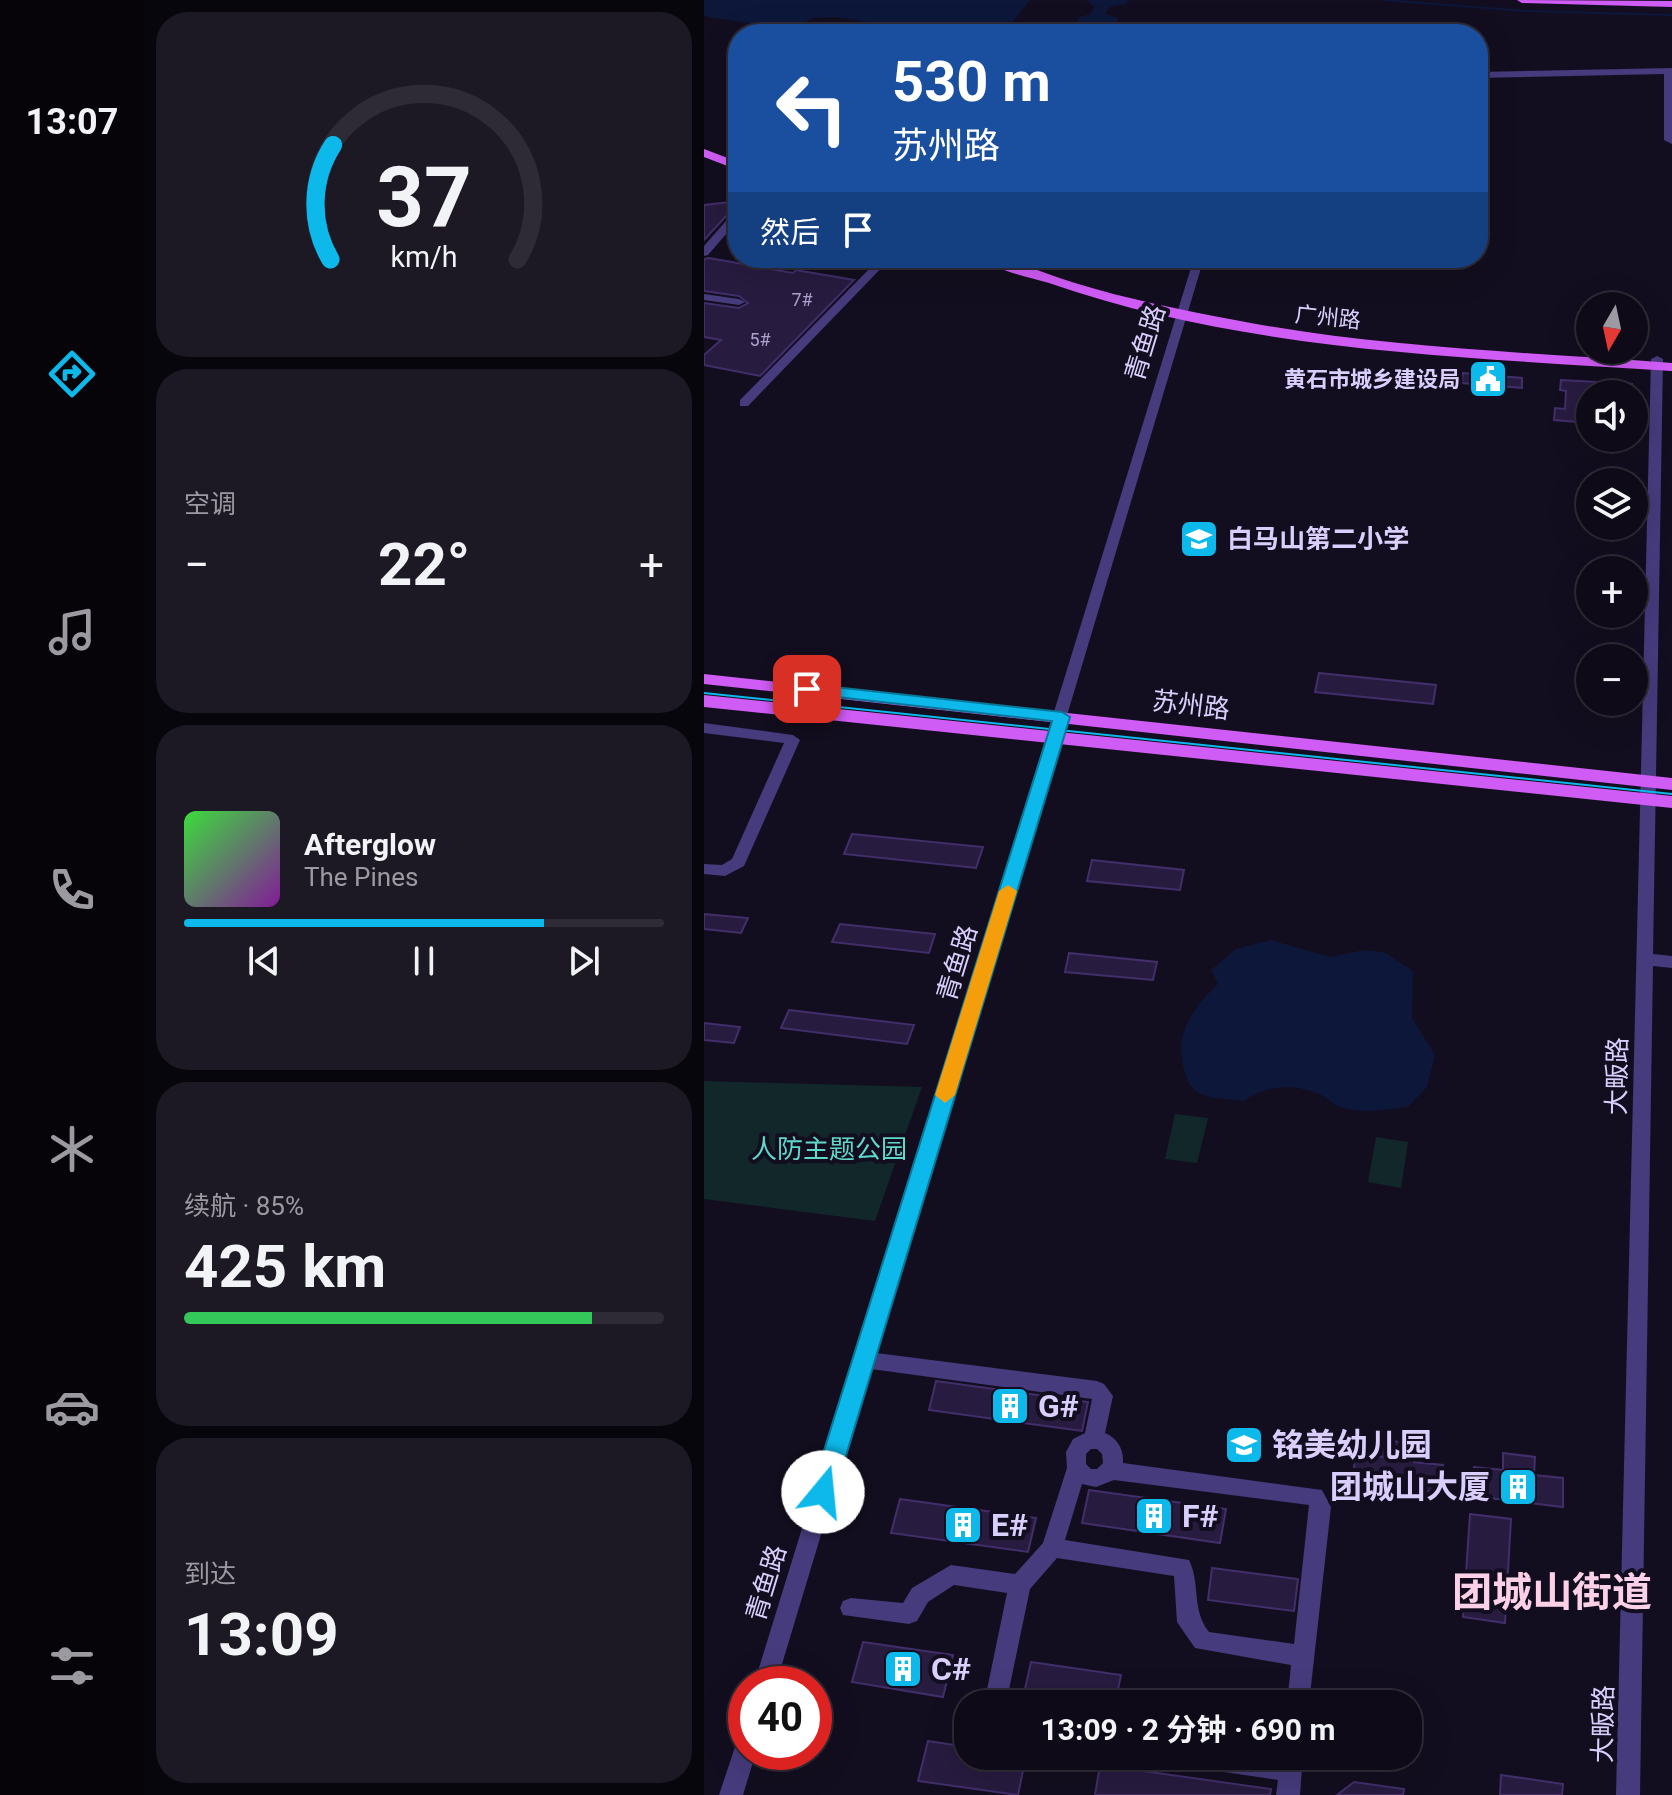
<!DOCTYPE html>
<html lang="zh">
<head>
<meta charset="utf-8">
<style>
  body { margin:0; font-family:Roboto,"Noto Sans SC",sans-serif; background:#1c1824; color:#f1f3f6; height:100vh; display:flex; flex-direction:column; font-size:30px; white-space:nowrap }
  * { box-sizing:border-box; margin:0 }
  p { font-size:26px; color:#9b9aa1 }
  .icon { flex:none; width:44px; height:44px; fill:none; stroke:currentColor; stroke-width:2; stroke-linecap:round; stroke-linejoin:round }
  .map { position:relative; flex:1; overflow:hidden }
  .panel { display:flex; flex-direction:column; gap:12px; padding:12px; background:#08060d; width:560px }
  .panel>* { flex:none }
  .banner { position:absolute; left:24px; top:24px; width:760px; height:244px; border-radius:32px; box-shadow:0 8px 32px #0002,0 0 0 2px #2e2b36; background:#1a4fa0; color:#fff; overflow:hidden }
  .needle { width:52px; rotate:189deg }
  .fabs { position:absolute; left:872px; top:292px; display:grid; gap:16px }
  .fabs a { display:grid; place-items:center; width:72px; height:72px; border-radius:50%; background:#0e0a17; box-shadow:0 8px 32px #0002,0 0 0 2px #2e2b36; font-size:40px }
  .speed { position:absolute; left:24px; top:1666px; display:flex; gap:16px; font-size:40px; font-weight:700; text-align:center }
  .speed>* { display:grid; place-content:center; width:104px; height:104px; border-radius:50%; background:#0e0a17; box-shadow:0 8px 32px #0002,0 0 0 2px #2e2b36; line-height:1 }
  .speed .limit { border:12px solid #d22; background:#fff; color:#111 }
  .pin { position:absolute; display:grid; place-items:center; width:68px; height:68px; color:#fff; margin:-34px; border-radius:16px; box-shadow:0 4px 12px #0006 }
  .me { position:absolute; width:88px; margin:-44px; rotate:17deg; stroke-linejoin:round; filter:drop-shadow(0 0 6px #0008) }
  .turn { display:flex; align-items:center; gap:28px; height:168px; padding:0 32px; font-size:36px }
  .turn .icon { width:104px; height:104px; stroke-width:2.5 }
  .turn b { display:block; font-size:56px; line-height:68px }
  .then { display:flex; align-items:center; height:76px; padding:0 32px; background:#0003; gap:16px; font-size:30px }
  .big { font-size:60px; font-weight:700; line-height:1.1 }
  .panel .card { flex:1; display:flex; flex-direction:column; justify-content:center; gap:12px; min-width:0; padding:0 28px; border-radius:32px; background:#1c1824 }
  .panel .dial { align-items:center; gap:0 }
  .dial svg { height:208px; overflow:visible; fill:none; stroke:#2e2b36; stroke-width:7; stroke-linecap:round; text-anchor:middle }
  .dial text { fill:#f1f3f6; stroke:none }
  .song { display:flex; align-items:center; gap:24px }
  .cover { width:96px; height:96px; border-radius:12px; background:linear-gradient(135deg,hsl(120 70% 55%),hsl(290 70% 35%)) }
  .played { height:8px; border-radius:4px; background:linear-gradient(90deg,#0db8ea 75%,#2e2b36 75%) }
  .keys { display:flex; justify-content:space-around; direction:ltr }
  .heat { display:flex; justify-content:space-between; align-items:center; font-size:44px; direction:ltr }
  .charge { height:12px; border-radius:6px; background:linear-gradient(90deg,#34c759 85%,#2e2b36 0) }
  .trip { position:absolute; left:250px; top:1690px; width:468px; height:80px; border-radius:32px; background:#0e0a17; box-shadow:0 8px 32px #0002,0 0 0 2px #2e2b36; font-weight:700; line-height:80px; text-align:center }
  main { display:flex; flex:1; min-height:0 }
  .tab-bar { display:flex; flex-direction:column; width:144px; justify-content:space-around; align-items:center; background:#060409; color:#9b9aa1 }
  .tab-bar .icon { width:56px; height:56px }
  .tab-bar .on { color:#0db8ea }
  .tab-bar b { font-size:36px; color:#f1f3f6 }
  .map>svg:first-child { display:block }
</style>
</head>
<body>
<main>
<nav class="tab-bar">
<b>13:07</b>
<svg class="icon on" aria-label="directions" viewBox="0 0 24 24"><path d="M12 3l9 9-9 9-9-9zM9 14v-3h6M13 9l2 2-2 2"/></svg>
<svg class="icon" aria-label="music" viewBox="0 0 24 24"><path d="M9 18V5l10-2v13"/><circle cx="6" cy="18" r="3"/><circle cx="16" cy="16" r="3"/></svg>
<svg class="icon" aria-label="phone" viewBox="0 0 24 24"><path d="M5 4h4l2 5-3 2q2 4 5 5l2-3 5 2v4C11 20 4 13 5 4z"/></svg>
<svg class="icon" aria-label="climate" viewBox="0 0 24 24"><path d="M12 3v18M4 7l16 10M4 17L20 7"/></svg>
<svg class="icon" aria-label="car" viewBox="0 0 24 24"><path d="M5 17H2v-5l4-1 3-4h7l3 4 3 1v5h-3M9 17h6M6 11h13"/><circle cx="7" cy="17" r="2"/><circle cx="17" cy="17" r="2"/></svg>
<svg class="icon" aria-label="filters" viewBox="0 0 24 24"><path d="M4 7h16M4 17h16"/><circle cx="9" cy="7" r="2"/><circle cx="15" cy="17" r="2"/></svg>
</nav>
<section class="panel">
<div class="card dial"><svg viewBox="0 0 100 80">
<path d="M14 69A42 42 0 1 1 86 69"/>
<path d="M14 69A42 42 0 0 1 15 25" stroke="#0db8ea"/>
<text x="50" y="56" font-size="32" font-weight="700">37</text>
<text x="50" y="72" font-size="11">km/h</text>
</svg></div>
<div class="card"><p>空调</p>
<div class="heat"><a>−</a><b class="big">22°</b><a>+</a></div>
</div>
<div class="card">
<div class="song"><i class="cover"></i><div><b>Afterglow</b><p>The Pines</p></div></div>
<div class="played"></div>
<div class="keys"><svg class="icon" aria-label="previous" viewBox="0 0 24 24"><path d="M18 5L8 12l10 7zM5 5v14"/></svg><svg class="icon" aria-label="pause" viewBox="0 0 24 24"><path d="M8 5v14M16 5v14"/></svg><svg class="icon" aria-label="next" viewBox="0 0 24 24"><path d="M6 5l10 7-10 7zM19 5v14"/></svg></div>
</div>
<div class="card"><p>续航 · 85%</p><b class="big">425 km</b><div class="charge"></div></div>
<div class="card"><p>到达</p><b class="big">13:09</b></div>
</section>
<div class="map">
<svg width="968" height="1795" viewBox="0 0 968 1795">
  <rect width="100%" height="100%" fill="#130e1f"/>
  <g fill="#112729">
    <path d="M0,1081L218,1087L171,1221L0,1199Z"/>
    <path d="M471,1114L504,1118L493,1163L461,1159Z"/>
    <path d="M672,1137L704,1142L697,1188L664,1182Z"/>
  </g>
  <g fill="#0c173a">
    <path d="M0,0H326L299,34H214L210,29L132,17L109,18L86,30L0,16Z"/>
    <path d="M382,0H424L422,4L405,7L401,14L414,18L409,34H364L376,17L386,14L391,7Z"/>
    <path d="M567,940L626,957L660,950L680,952L709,971L708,1018L731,1055L723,1087L704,1107C683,1109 661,1114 640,1108C630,1106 622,1096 613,1093C588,1083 560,1086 540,1101C526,1099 507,1099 495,1093C487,1089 484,1082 481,1073C469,1036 487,1010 514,984L507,970L532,949Z"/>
  </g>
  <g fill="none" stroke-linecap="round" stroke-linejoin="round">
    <path stroke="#0c173a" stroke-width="2" d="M680,0L822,11L968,15"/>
  </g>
  <g fill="#271b3f" stroke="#422e6a" stroke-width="2">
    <path d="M34,201V215L22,216L0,240V205Z"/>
    <path d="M5,258L89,273L92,270L150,280L56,376L0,365V355L17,340L0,337V303L35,308L44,303L35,296L0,291V259Z"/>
    <path d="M759,373L818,378V388L758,383Z"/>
    <path d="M857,380L928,384L930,394H886V423L850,420L851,408L861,409L862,391L856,390Z"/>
    <path d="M615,673L732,685L729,704L611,692Z"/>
    <path d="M148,834L279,847L272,868L140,854Z"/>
    <path d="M388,860L480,870L476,890L383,881Z"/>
    <path d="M0,914L44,918L37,933L0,929Z"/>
    <path d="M136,924L231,934L225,953L128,942Z"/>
    <path d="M365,953L453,962L449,980L361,972Z"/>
    <path d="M85,1010L210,1025L203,1044L77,1028Z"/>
    <path d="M0,1023L36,1027L30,1043L0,1040Z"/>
    <path d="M232,1381L384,1402L378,1431L225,1410Z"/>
    <path d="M681,1440L711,1444L710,1462L739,1465L737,1493L649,1482L651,1453L679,1457Z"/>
    <path d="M799,1453L831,1457L830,1475L859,1478V1507L769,1496L770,1467L799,1470Z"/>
    <path d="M385,1490L522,1509L516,1543L378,1523Z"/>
    <path d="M196,1499L332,1518L324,1552L187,1533Z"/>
    <path d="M766,1514L807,1519L801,1623L759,1617Z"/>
    <path d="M508,1568L594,1579L590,1611L504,1600Z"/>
    <path d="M159,1642L249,1655L239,1697L148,1682Z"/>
    <path d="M327,1662L417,1675L411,1704H361L319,1698Z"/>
    <path d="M224,1741L264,1747V1756H322L314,1795L214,1781Z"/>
    <path d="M396,1765L567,1789L566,1795H391Z"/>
    <path d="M797,1775L859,1784L858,1795H796Z"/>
    <path d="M650,1782L700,1789L699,1795H633Z"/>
  </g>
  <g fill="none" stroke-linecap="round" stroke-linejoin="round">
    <g fill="#463b7c" fill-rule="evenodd">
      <path d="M968,68V144L960,140V74L774,78V72Z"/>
      <path d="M34,219V225L29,226L4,255L0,256V246L22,221Z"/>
      <path d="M144,258H159L164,262L159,265Z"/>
      <path d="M176,258H187L44,406H36V400Z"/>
      <path d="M490,258H500L172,1353L393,1381L400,1384L409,1396L401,1433C413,1438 420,1449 419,1463L618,1490L627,1507L605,1704H583L587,1665L491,1648L473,1622L470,1576L353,1558L326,1589L302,1704H280L303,1593L250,1585L224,1602L213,1621L205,1624L139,1615L136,1608L139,1601L147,1598L199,1603L208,1588L247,1565L311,1574L339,1543L363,1468L362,1452L369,1439L381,1433L388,1399L167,1369L72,1684H50ZM387,1449H393L398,1454L399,1463L393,1469H387L382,1464V1454ZM410,1480L605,1505L590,1644L505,1632C487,1609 497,1585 485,1560L361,1540L378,1484L392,1487Z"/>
      <path d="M0,294L35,299L41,302L35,305L0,300Z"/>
      <path d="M953,356L959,359L949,954L968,956V968L949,966L936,1795H912L947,359Z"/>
      <path d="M0,723L89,735L96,740L40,866L21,876L0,874V864L18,865L28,859L80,743L0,733Z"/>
      <path d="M42,1735V1752H52L39,1795H15L34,1738Z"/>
      <path d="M475,1756H599L596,1795H572L574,1780L486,1767L478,1764Z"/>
    </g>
    <g fill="#d05cf6" fill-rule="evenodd">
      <path d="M813,0L968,1V7L818,3Z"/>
      <path d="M0,149L34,162V170L0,157Z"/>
      <path d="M277,258C310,258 340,274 371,283C423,299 477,310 531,320C674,348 823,352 968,363V371C761,357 543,352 345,283C325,277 293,271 277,258Z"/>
      <path d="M0,674L968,778V790L0,684Z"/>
      <path d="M0,695L968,796V808L0,707Z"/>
    </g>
    <path stroke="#0db8ea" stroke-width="2" d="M0,693L968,794"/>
  </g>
  <path fill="#0db8ea" stroke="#087898" stroke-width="2" d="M103,684L358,712L366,717L131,1492L127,1499L119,1503L111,1499L107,1492L348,721L97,693V686Z"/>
  <path fill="#f59e0b" d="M304,885L313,891L251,1095L241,1103L231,1095L295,891Z"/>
  <defs>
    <g id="civic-square" transform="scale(2)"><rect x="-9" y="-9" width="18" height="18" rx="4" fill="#0db8ea" stroke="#130e1f"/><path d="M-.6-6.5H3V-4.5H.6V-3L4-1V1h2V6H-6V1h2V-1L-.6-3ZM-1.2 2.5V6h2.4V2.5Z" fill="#fff"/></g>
    <g id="school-square" transform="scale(2)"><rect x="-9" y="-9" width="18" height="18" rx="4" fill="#0db8ea" stroke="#130e1f"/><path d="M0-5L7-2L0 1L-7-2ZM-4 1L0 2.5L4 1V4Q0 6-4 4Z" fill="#fff"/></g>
    <g id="building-square" transform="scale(2)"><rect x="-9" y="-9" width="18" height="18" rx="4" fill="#0db8ea" stroke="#130e1f"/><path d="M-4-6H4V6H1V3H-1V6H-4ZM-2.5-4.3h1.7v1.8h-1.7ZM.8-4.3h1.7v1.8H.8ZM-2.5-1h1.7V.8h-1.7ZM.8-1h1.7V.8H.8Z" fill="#fff"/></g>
  </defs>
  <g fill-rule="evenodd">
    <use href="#civic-square" x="784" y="379"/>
    <use href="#school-square" x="495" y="539"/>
    <use href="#building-square" x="306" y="1406"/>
    <use href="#school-square" x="540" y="1445"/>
    <use href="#building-square" x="814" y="1487"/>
    <use href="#building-square" x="450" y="1516"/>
    <use href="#building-square" x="259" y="1525"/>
    <use href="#building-square" x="199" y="1669"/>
  </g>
  <g text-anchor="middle" stroke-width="8" stroke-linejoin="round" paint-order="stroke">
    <g font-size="18" fill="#ada2cd">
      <text x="98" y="306">7#</text>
      <text x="56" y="346">5#</text>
    </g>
    <g font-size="22" fill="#dacffc" stroke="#130e1f">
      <text transform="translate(624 317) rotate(6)" y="8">广州路</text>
    </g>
    <g font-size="22" font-weight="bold" fill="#dacffc" stroke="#130e1f" text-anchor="end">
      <text x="756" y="387">黄石市城乡建设局</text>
    </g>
    <g font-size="26" fill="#dacffc" stroke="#130e1f">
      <text transform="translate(441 343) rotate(-73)" y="9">青鱼路</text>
      <text transform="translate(487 705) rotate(7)" y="9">苏州路</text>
      <text transform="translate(253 963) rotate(-73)" y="9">青鱼路</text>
      <text transform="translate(913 1076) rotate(-89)" y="9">大畈路</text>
      <text transform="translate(62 1583) rotate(-73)" y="9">青鱼路</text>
      <text transform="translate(899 1724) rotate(-89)" y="9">大畈路</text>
    </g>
    <g font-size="26" font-weight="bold" fill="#dacffc" stroke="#130e1f" text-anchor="start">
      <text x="523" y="548">白马山第二小学</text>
    </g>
    <g font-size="26" fill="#5fd8c9" stroke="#130e1f">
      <text x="125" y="1158">人防主题公园</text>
    </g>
    <g font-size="32" font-weight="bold" fill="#dacffc" stroke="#130e1f" text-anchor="start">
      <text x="334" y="1417">G#</text>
      <text x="568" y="1456">铭美幼儿园</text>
      <text x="786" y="1498" text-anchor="end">团城山大厦</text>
      <text x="478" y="1527">F#</text>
      <text x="287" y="1536">E#</text>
      <text x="227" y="1680">C#</text>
    </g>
    <g font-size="40" font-weight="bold" fill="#fcd1e7" stroke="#130e1f">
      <text x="848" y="1606">团城山街道</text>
    </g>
  </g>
</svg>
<div class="fabs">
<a><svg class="needle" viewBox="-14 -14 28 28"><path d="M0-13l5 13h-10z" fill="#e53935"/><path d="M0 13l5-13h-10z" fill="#9b9aa1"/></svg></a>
<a><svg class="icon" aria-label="sound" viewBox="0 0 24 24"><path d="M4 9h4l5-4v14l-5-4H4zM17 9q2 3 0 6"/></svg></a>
<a><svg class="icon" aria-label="layers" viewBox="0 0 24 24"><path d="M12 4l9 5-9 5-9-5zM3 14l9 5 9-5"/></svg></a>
<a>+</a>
<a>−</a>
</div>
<div class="speed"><div class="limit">40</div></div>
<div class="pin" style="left:103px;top:689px;background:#d93025"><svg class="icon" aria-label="arrive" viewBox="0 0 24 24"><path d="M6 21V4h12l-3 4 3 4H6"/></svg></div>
<svg class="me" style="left:119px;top:1492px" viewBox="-20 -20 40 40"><circle r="19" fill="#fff"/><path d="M0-13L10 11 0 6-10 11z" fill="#0db8ea"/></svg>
<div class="trip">13:09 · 2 分钟 · 690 m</div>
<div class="banner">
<div class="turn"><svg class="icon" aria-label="left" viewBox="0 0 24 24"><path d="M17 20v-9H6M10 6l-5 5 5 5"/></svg><div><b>530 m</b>苏州路</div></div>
<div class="then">然后<svg class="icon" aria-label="arrive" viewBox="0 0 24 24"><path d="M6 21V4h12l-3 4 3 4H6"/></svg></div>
</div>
</div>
</main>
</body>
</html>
